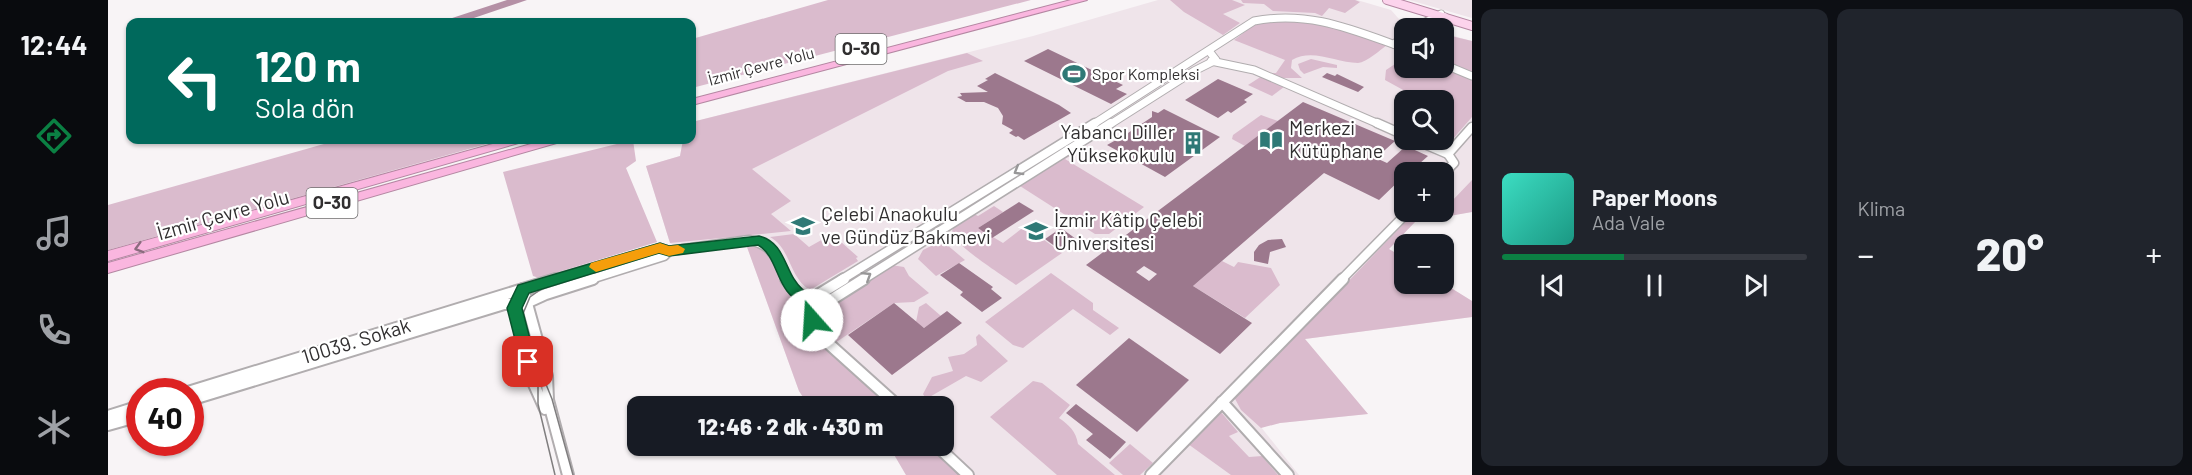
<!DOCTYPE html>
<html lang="tr">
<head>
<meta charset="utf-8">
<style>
  body { margin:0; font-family:Barlow,sans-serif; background:#20242c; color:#f1f3f6; height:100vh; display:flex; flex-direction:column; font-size:22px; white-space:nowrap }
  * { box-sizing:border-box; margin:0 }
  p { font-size:20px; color:#9ea1a6 }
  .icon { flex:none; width:33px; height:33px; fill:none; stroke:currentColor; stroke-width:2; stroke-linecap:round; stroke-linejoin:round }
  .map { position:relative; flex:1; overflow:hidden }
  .details { display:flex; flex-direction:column; gap:9px; padding:9px; background:#0d0f14; width:720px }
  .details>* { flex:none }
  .hud { position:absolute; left:18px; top:18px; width:570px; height:126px; border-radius:12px; box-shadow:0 2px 4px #0004; background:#00695c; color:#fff; overflow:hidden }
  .buttons { position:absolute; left:1286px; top:18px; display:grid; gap:12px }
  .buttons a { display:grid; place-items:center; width:60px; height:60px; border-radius:12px; background:#171b24; box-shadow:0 2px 4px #0004; font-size:30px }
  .speed { position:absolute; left:18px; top:378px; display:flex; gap:12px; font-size:30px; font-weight:700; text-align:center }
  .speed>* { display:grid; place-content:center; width:78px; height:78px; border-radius:50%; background:#171b24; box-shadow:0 2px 4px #0004; line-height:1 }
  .speed .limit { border:9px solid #d22; background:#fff; color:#111 }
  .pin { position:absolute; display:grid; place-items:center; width:51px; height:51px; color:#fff; margin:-26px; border-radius:12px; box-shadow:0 3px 9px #0006 }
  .me { position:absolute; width:66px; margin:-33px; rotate:341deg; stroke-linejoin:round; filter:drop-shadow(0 0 4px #0008) }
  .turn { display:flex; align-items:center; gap:21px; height:126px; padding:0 30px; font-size:27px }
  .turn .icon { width:78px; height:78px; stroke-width:2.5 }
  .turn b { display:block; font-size:42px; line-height:51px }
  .big { font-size:45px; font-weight:800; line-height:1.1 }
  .details .widget { flex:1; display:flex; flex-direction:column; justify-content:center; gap:9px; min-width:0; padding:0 21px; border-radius:12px; background:#20242c }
  .song { display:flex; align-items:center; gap:18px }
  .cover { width:72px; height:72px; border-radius:9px; background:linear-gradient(135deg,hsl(170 70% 55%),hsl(170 70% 35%)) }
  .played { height:6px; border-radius:3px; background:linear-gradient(90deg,#0b8043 40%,#363941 40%) }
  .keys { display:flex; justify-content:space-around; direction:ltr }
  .heat { display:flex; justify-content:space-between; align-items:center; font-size:33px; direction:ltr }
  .details .tiles { flex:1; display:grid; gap:9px; grid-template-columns:repeat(2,1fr) }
  .trip { position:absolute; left:519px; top:396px; width:327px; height:60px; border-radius:12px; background:#171b24; box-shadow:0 2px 4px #0004; font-weight:800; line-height:60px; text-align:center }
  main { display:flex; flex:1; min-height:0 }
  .dock { display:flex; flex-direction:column; width:108px; justify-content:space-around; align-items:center; background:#090b0e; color:#9ea1a6 }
  .dock .icon { width:42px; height:42px }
  .dock .active { color:#0b8043 }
  .dock b { font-size:27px; color:#f1f3f6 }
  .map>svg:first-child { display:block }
</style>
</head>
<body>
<main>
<nav class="dock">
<b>12:44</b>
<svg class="icon active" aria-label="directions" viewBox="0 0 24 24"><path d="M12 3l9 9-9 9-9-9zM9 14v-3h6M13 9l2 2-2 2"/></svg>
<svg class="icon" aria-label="music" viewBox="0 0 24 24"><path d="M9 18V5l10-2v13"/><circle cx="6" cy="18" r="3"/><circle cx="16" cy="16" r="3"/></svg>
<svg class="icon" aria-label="phone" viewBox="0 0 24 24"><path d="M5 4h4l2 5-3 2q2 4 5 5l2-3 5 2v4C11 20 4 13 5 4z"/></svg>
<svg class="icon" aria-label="climate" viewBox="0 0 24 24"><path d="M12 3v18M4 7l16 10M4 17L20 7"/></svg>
</nav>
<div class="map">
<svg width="1364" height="475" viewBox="0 0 1364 475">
  <rect width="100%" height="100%" fill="#f8f4f6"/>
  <g fill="#efe4ea" fill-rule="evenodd">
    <path d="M1050,0H1249L1283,10L1291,19L1321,28H1296V68H1335V33L1364,41V212L1307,222L1281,249L1296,258V284L1335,283L1364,301V317L1197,339L1260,414L1172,423L1153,427L1191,475H798L781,446H836V406H701L691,391L639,247L569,256L561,240L538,166L572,156L575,140H584V122L925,36ZM1296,100H1335V140H1296ZM1296,172H1335V212H1296Z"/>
    <path d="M1301,0H1364V18Z"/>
  </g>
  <g fill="#dabbcd">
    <path d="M720,0H923L584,88V39Z"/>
    <path d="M1062,0H1124L1137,5L1115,14L1132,23L1115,35L1076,12Z"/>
    <path d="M1133,0H1247L1252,2L1237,13L1221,8L1214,16L1207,13L1165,11L1156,4L1135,3Z"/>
    <path d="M1172,19L1218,24L1279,45C1272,50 1259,62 1250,63C1228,63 1205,48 1184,60L1183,68L1194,78H1173L1161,73H1168L1177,60L1126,40L1150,22Z"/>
    <path d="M1343,36L1364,41V73L1335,62V40L1342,39Z"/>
    <path d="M859,53L875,61L840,71L644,169L683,201L663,214L683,231L562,243L538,166L572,156L575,140H584V122Z"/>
    <path d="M1296,58V68H1335L1364,79V117L1337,148L1327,144L1335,140V100H1301L1297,91L1277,80L1278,70Z"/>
    <path d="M1203,59L1229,65V68L1215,67L1196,74L1192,70L1190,64Z"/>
    <path d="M1154,76L1175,85L1176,87L1164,96L1140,85Z"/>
    <path d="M1153,115L1170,121L1137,146L1124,139L1125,135Z"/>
    <path d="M230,140H393L0,250V205Z"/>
    <path d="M525,140L528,161L518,168L549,242L431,278L425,276L395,172Z"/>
    <path d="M964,152L967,153L957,159L1036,207L1001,234H987L912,186Z"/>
    <path d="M1364,180V212L1307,222L1281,249L1296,258V284L1335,283L1364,301V317L1197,339L1260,414L1172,423L1153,428L1133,410L1126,397L1181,343L1307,212H1335V197L1344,201Z"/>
    <path d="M886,206L895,212L870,228L895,243L917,226L954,253L908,285C897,277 843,243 844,232C845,224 860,218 866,214L870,216Z"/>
    <path d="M686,234L701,247L724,234L750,257L748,258L750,261L702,290C681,278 683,248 662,237Z"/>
    <path d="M831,242L838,244L857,260L828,276L810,259L815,250Z"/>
    <path d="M655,246L660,251L680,289L692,304L690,315L695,323L780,406H701L691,391L639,247Z"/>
    <path d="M1114,261L1126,267L1130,262L1163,268L1172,285L1137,318L1085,286Z"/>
    <path d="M783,265L796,267L801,276L821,293L806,302L786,303L727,343L711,329L707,316L709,313Z"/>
    <path d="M943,273L985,303V310L1011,328L1002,335L965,309L915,348L905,345L877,322Z"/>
    <path d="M818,303L833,316L816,328L808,322L811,307Z"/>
    <path d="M871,334L900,361L873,382L858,376L818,399L815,394L824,377L845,371L840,357L856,354L869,345L868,337Z"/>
    <path d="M925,381L934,383L962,405L951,418C961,425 968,431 970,444L1007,475H949L882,417Z"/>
    <path d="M1112,411L1130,432L1121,436L1141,457L1154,456L1170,475H1123L1080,444Z"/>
    <path d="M1022,444L1045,463L1032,475H1015L1001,463Z"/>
    <path d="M781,446H821L852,475H798Z"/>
  </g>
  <path fill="#b590a6" d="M399,0H419L354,22H332Z"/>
  <g fill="#9c788d" fill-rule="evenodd">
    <path d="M940,49L1015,85L1008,89L1019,94L1003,104L916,61Z"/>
    <path d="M887,73L951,105L963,113L916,140L910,136L908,137L901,133L905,130L894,124L895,116L890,108L876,102H858L849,97L854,96L852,93L880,92L869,86L880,80L877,79Z"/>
    <path d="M1219,73L1227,76L1229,74L1256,87L1250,92L1214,77Z"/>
    <path d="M1110,79L1145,94L1136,100L1139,102L1123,113L1120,111L1110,118L1077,100Z"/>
    <path d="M1195,102L1287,141L1268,158L1279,163L1298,146L1320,156L1302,172H1296V176L1271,200L1216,173L1085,286L1144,323L1112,354L978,265ZM1036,266L1049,274L1041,281L1028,272Z"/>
    <path d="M1056,109L1112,137L1057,177L999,145L1008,140V135L1014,137L1026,129V123L1032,125L1044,117V111L1050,113Z"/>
    <path d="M911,202L926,211L884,238L870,228Z"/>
    <path d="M953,228L968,239L952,250L937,239Z"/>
    <path d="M1174,239L1178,247L1162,252L1160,264L1146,261V252L1151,245L1160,240Z"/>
    <path d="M851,263L885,287L883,289L894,298L874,312L852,295L855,292L832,275Z"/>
    <path d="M786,303L816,328L839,311L854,323L784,375L740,335Z"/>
    <path d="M1021,338L1081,380L1029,432L968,385Z"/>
    <path d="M968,404L1018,442L1002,459L978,440L985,434L958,413Z"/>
  </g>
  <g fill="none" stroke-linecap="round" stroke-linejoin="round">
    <g stroke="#b1adaf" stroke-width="9">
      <g id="minor-far2">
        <path d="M1306,28L1333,14"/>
        <path d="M1320,28L1337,17"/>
        <path d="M1286,44L1296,36"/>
        <path d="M1103,61L1146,70L1273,125"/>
        <path d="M1335,64L1364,76"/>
        <path d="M984,125L1146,21C1201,10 1245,30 1296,48"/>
        <path d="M1001,125L1086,71L1108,60L1101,51"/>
      </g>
    </g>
    <g stroke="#b1adaf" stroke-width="11">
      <g id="minor-far1">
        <path d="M1269,123L1296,135"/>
        <path d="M1307,140L1340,154L1364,127"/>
        <path d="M1335,174L1346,163L1340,154"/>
        <path d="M443,280L552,248L561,251L641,240C665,244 669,261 679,280"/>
        <path d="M480,280L556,256L561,251"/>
        <path d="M733,280L987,123"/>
        <path d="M754,280L1003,123"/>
        <path d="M1233,280L1300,212"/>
      </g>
    </g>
    <g stroke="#b1adaf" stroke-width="14">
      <g id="minor">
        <path d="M678,279L687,291L704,304"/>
        <path d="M736,279L700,301L694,315L701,326L790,406"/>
        <path d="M414,305L438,294L485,279"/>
        <path d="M407,308L415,289L448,279"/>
        <path d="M407,308L424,380L437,409"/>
        <path d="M708,329L704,320L710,308L756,279"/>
        <path d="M80,392L415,289L439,376L440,400L460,475"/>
        <path d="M82,400L396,304H402L407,308"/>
        <path d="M1114,402L1180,475"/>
        <path d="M0,416L32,406"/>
        <path d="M0,425L32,416"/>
        <path d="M829,446L860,475"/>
        <path d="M1043,475L1235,279"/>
      </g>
    </g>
    <g stroke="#b487a2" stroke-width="10">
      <path id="major" d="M1279,0L1364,26"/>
    </g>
    <g stroke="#b487a2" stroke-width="2">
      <g id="highway">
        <path d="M963,0H979L584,105V99Z"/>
        <path d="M399,140H416L414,142L0,261V251Z"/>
        <path d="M437,140H454L452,142L0,273V263Z"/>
      </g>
    </g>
    <use href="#minor-far2" stroke="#fff" stroke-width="7"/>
    <use href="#minor-far1" stroke="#fff" stroke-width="8"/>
    <use href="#minor" stroke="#fff" stroke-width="10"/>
    <use href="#major" stroke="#fcd3ec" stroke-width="8"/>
    <use href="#highway" fill="#fab6df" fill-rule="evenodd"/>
    <g stroke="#807e7f" stroke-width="1.5">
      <path d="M433,372L444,399L465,475"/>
      <path d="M447,475L430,404V378L414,316L422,297L439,285L551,250"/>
    </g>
  </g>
  <defs><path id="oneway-chevron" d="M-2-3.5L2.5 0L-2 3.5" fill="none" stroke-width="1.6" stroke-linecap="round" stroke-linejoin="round" transform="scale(1.5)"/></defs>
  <g stroke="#989798">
    <use href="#oneway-chevron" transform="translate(910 171) rotate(149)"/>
    <use href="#oneway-chevron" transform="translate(759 276) rotate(-32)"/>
  </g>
  <use stroke="#8b6c7f" href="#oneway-chevron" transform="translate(31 248) rotate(164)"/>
  <path fill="#0b8043" stroke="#07532c" stroke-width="1.5" d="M651,236C679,243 676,274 695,290C702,297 713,299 718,308L709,324H699L696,320L702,310C693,304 685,299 679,291C668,277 666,254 650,245L561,256L551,253L421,293L414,308L428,362L426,367L420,369L414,367L399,308L410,285L552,243L561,246Z"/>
  <path fill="#f59e0b" d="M552,243L561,246L570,245L577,249L575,253L561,256L551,253L488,272L481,267L483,263Z"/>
  <defs>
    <g id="stadium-bare" transform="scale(1.8)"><path d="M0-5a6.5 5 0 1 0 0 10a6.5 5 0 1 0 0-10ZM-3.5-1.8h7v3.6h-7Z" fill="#2f7976" stroke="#fff" stroke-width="2.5" paint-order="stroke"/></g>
    <g id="library-bare" transform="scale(1.8)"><path d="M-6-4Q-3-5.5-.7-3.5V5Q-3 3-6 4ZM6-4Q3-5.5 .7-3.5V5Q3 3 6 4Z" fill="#2f7976" stroke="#fff" stroke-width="2.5" paint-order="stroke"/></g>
    <g id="building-bare" transform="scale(1.8)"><path d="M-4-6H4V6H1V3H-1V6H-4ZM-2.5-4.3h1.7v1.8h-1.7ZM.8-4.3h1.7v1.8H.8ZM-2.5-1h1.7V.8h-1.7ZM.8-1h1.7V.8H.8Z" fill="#2f7976" stroke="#fff" stroke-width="2.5" paint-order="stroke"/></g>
    <g id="school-bare" transform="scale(1.8)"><path d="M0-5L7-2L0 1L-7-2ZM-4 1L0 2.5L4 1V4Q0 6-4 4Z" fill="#2f7976" stroke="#fff" stroke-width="2.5" paint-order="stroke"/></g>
    <g id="university-bare" transform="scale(1.8)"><path d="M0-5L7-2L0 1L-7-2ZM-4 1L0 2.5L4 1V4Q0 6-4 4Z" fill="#2f7976" stroke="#fff" stroke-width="2.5" paint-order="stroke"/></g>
  </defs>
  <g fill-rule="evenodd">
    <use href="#stadium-bare" x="966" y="74"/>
    <use href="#library-bare" x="1163" y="140"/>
    <use href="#building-bare" x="1085" y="143"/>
    <use href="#school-bare" x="695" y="226"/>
    <use href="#university-bare" x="928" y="231"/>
  </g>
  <g text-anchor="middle" stroke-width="4.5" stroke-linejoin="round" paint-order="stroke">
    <g font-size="16" fill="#312f30" stroke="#fff">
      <text transform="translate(653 66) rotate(-15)" y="6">İzmir Çevre Yolu</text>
    </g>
    <g font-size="16" fill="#312f30" stroke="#fff" text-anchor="start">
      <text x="984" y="80">Spor Kompleksi</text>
    </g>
    <g fill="#fff" stroke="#6f6d6e" stroke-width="1.5">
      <rect x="727.5" y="34" width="51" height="30" rx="4.5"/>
      <rect x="198.5" y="188" width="51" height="30" rx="4.5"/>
    </g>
    <g font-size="18" font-weight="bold" fill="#312f30">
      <text x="753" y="55">O-30</text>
      <text x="224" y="209">O-30</text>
    </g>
    <g font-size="20" fill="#312f30" stroke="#fff" text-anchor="start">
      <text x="1181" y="135">Merkezi<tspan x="1181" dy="23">Kütüphane</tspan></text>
      <text x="1067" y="139" text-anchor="end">Yabancı Diller<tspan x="1067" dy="23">Yüksekokulu</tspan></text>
      <text x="713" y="221">Çelebi Anaokulu<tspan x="713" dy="23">ve Gündüz Bakımevi</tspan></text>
      <text x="946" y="227">İzmir Kâtip Çelebi<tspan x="946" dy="23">Üniversitesi</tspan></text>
    </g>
    <g font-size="20" fill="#312f30" stroke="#fff">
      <text transform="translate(115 215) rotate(-16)" y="7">İzmir Çevre Yolu</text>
      <text transform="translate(248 341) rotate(-17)" y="7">10039. Sokak</text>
    </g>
  </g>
</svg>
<div class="buttons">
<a><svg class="icon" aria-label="sound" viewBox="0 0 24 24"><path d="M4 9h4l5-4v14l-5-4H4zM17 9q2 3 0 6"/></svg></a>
<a><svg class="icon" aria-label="search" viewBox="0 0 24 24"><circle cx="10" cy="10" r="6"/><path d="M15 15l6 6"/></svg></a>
<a>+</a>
<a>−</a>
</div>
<div class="speed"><div class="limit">40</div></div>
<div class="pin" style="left:420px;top:362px;background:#d93025"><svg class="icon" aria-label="arrive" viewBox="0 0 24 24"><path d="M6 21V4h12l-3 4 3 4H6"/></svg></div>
<svg class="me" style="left:704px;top:320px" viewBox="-20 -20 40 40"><circle r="19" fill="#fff"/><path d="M0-13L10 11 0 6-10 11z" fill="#0b8043"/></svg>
<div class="trip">12:46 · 2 dk · 430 m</div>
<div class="hud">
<div class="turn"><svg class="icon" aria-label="left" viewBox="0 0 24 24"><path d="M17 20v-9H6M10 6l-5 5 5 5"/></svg><div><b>120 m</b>Sola dön</div></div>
</div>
</div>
<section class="details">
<div class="tiles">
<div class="widget">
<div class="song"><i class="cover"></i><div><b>Paper Moons</b><p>Ada Vale</p></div></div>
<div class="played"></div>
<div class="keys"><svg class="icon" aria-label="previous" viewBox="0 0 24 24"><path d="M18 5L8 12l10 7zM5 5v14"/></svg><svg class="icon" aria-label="pause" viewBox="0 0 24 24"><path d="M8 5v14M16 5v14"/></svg><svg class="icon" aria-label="next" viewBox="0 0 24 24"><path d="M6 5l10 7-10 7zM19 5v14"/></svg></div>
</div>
<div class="widget"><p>Klima</p>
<div class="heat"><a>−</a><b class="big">20°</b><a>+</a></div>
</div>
</div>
</section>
</main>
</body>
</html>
